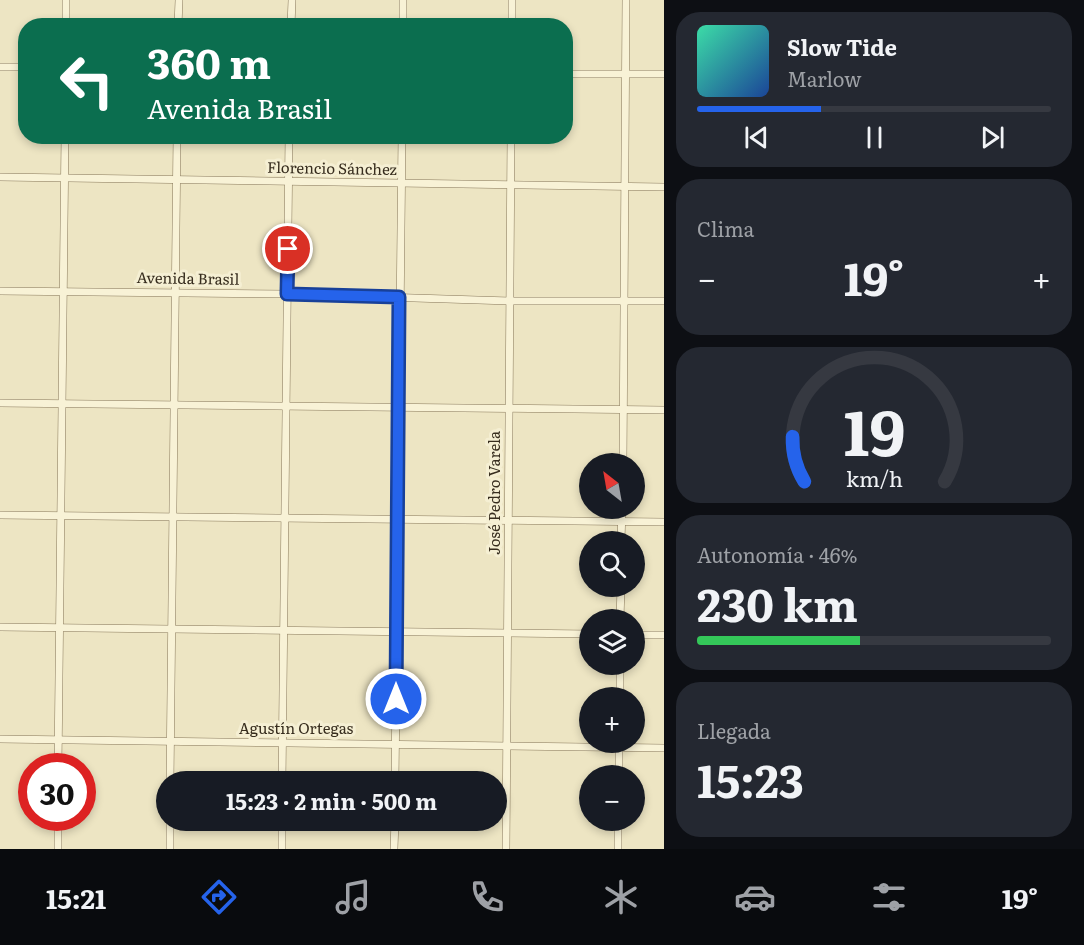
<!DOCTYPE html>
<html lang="es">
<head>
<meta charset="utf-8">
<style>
  body { margin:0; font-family:Literata,serif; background:#242831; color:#f1f3f6; height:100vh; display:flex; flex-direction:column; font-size:22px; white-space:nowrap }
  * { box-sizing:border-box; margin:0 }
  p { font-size:20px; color:#9ea1a6 }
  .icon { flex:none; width:33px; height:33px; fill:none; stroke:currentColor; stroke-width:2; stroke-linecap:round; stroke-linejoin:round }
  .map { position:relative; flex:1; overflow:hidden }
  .drawer { display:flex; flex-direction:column; gap:12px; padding:12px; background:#0d0f14; width:420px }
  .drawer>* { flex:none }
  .hud { position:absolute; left:18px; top:18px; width:555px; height:126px; border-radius:24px; box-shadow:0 3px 9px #0003; background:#0b6e4f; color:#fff; overflow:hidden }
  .needle { width:39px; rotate:329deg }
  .controls { position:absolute; left:579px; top:453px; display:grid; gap:12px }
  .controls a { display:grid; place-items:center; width:66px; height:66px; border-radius:50%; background:#171b24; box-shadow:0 3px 9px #0003; font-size:30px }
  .speed { position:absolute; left:18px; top:753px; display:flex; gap:12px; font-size:30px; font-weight:700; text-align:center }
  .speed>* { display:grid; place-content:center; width:78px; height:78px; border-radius:50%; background:#171b24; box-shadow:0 3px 9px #0003; line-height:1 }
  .speed .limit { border:9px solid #d22; background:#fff; color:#111 }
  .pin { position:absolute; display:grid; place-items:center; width:51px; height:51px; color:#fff; margin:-26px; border:3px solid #fff; border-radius:50%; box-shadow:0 2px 6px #0007 }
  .me { position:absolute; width:66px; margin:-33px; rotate:0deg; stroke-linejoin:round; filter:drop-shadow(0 0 4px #0008) }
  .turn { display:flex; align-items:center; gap:21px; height:126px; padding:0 30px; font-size:27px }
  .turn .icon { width:78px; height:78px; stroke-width:2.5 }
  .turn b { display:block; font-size:42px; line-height:51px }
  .big { font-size:45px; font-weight:700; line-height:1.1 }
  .drawer .card { flex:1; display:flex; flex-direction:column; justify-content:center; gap:9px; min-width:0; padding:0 21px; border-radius:24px; background:#242831 }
  .drawer .dial { align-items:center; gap:0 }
  .dial svg { height:156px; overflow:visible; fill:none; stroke:#363941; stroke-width:7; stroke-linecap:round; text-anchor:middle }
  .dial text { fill:#f1f3f6; stroke:none }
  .song { display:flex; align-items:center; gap:18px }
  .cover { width:72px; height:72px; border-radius:9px; background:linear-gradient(135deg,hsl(160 70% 55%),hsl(220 70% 35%)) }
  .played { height:6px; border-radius:3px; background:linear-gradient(90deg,#2563eb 35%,#363941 35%) }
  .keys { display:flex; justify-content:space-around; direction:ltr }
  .heat { display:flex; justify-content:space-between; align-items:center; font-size:33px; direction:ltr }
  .charge { height:9px; border-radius:4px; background:linear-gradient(90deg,#34c759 46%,#363941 0) }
  .trip { position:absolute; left:156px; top:771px; width:351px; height:60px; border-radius:30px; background:#171b24; box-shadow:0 3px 9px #0003; font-weight:700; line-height:60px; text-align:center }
  .tabs { display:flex; height:96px; justify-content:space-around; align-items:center; background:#090b0e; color:#9ea1a6 }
  .tabs .icon { width:42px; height:42px }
  .tabs .selected { color:#2563eb }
  .tabs b { font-size:27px; color:#f1f3f6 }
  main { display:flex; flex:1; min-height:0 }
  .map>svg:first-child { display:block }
</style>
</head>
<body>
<main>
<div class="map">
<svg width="664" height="849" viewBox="0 0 664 849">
  <rect width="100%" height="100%" fill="#ede5c3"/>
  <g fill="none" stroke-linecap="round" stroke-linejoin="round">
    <g stroke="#87775a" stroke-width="8">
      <g id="street">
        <path d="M66,26V0"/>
        <path d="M178,26L179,0"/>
        <path d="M291,26L292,0"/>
        <path d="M403,26V0"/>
        <path d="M512,26V0"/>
        <path d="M0,67H26"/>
        <path d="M566,74H664"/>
        <path d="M0,177L664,187"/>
        <path d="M0,291L287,294L510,301H664"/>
        <path d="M0,403L664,410"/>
        <path d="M623,464L626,0"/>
        <path d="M0,515L664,522"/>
        <path d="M621,542L622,508"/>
        <path d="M620,620L621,586"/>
        <path d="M0,627L590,634"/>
        <path d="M634,635H664"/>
        <path d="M620,698V664"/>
        <path d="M0,739L664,748"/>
        <path d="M58,766L65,136"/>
        <path d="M619,776V742"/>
        <path d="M170,782L177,136"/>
        <path d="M282,782L289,136"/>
        <path d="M395,782L402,136"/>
        <path d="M170,820V849"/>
        <path d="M58,849V818"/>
        <path d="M282,849V820"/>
        <path d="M394,849L395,820"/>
        <path d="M506,849L511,136"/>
        <path d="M618,849V820"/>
      </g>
    </g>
    <use href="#street" stroke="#f8f2d6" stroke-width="7"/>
  </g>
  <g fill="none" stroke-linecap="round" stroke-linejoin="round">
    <g stroke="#184099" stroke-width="15">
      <path id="route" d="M288,249L287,294L399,297L396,699"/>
    </g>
    <use href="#route" stroke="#2563eb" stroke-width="10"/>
  </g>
  <g text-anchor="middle" stroke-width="6" stroke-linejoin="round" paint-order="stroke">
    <g font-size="15" fill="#372d1e" stroke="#f5efd3">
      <text transform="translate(332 169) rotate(1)" y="5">Florencio Sánchez</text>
      <text transform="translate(188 279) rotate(1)" y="5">Avenida Brasil</text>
      <text transform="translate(495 493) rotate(-90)" y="5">José Pedro Varela</text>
      <text x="296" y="734">Agustín Ortegas</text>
    </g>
  </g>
</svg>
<div class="controls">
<a><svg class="needle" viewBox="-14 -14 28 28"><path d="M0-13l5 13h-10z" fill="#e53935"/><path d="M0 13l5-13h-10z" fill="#9ea1a6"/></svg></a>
<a><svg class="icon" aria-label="search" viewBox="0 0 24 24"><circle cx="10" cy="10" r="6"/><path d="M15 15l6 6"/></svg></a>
<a><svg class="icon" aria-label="layers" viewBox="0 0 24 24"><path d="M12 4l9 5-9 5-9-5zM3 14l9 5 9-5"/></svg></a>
<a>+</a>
<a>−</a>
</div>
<div class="speed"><div class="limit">30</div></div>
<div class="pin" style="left:288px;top:249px;background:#d93025"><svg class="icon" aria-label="arrive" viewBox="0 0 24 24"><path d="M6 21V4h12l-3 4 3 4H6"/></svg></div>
<svg class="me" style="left:396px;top:699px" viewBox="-20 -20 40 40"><circle r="17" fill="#2563eb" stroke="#fff" stroke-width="3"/><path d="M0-11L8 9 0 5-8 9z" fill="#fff"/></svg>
<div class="trip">15:23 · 2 min · 500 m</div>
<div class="hud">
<div class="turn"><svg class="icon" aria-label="left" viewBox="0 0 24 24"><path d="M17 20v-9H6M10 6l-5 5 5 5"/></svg><div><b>360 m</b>Avenida Brasil</div></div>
</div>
</div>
<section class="drawer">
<div class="card">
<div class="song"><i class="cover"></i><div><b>Slow Tide</b><p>Marlow</p></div></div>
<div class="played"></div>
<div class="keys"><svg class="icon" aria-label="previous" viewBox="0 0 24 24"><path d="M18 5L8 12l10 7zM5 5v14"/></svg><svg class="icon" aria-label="pause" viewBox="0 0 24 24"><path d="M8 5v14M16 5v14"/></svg><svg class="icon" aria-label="next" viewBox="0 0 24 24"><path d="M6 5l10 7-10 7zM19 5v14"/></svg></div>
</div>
<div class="card"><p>Clima</p>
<div class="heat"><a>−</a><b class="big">19°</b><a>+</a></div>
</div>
<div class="card dial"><svg viewBox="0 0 100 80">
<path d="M14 69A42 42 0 1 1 86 69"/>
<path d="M14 69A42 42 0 0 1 8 46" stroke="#2563eb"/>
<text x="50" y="56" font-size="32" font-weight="700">19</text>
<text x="50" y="72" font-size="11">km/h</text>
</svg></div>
<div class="card"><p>Autonomía · 46%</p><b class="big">230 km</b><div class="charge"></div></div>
<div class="card"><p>Llegada</p><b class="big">15:23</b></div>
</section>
</main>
<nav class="tabs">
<b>15:21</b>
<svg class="icon selected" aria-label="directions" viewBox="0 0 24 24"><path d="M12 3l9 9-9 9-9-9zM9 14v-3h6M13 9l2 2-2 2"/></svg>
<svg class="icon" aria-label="music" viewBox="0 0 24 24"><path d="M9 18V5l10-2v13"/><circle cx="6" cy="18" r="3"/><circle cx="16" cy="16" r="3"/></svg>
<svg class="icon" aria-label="phone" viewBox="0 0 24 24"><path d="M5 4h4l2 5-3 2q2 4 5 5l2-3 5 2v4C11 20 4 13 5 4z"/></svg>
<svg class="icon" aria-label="climate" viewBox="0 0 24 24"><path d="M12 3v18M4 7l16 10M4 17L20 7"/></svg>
<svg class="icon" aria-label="car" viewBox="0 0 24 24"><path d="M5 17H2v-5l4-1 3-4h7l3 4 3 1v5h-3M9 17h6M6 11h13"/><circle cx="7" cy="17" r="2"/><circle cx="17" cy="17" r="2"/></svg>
<svg class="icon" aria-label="filters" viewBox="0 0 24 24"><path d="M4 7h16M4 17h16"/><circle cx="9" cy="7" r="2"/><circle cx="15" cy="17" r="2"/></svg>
<b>19°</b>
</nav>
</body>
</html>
